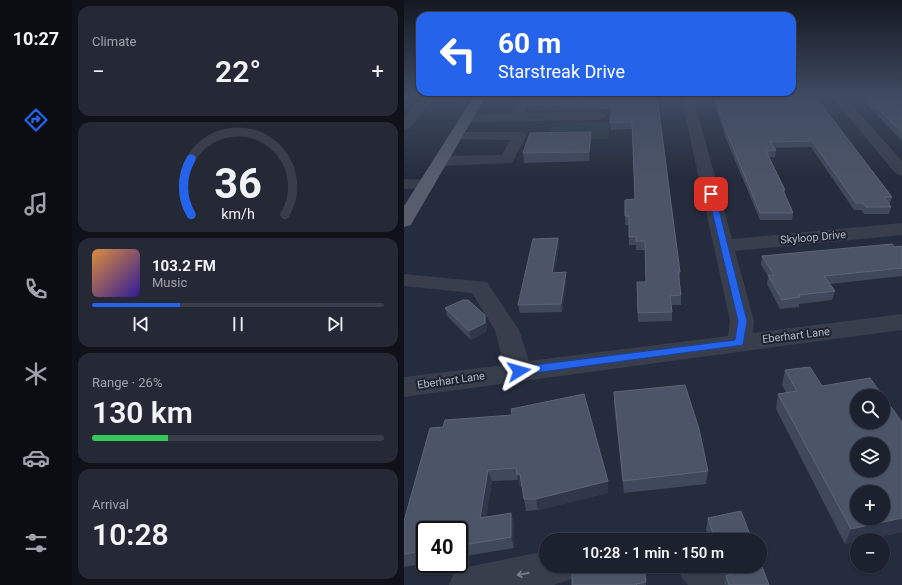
<!DOCTYPE html>
<html lang="en">
<head>
<meta charset="utf-8">
<style>
  body { margin:0; font-family:Roboto,sans-serif; background:#252936; color:#f1f3f6; height:100vh; display:flex; flex-direction:column; font-size:15px; white-space:nowrap }
  * { box-sizing:border-box; margin:0 }
  p { font-size:13px; color:#a0a3aa }
  .icon { flex:none; width:22px; height:22px; fill:none; stroke:currentColor; stroke-width:2; stroke-linecap:round; stroke-linejoin:round }
  .map { position:relative; flex:1; overflow:hidden }
  .panel { display:flex; flex-direction:column; gap:6px; padding:6px; background:#0f1219; width:332px }
  .panel>* { flex:none }
  .hud { position:absolute; left:12px; top:12px; width:380px; height:84px; border-radius:12px; box-shadow:0 1px 3px #0004,0 0 0 1px #3a3e4a; background:#2563eb; color:#fff; overflow:hidden }
  .controls { position:absolute; left:446px; top:389px; display:grid; gap:8px }
  .controls a { display:grid; place-items:center; width:40px; height:40px; border-radius:50%; background:#1c212e; box-shadow:0 1px 3px #0004,0 0 0 1px #3a3e4a; font-size:20px }
  .speed { position:absolute; left:12px; top:521px; display:flex; gap:8px; font-size:20px; font-weight:700; text-align:center }
  .speed>* { display:grid; place-content:center; width:52px; height:52px; border-radius:50%; background:#1c212e; box-shadow:0 1px 3px #0004,0 0 0 1px #3a3e4a; line-height:1 }
  .speed .limit { border:2px solid #111; border-radius:6px; background:#fff; color:#111 }
  .pin { position:absolute; display:grid; place-items:center; width:34px; height:34px; color:#fff; margin:-17px; border-radius:8px; box-shadow:0 2px 6px #0006 }
  .me { position:absolute; width:44px; margin:-22px; rotate:82deg; stroke-linejoin:round; filter:drop-shadow(0 0 3px #0008) }
  .turn { display:flex; align-items:center; gap:14px; height:84px; padding:0 16px; font-size:18px }
  .turn .icon { width:52px; height:52px; stroke-width:2.5 }
  .turn b { display:block; font-size:28px; line-height:34px }
  .big { font-size:30px; font-weight:600; line-height:1.1 }
  .panel .widget { flex:1; display:flex; flex-direction:column; justify-content:center; gap:6px; min-width:0; padding:0 14px; border-radius:12px; background:#252936 }
  .panel .dial { align-items:center; gap:0 }
  .dial svg { height:104px; overflow:visible; fill:none; stroke:#3a3e4a; stroke-width:7; stroke-linecap:round; text-anchor:middle }
  .dial text { fill:#f1f3f6; stroke:none }
  .song { display:flex; align-items:center; gap:12px }
  .cover { width:48px; height:48px; border-radius:6px; background:linear-gradient(135deg,hsl(30 70% 55%),hsl(250 70% 35%)) }
  .played { height:4px; border-radius:2px; background:linear-gradient(90deg,#2563eb 30%,#3a3e4a 30%) }
  .keys { display:flex; justify-content:space-around; direction:ltr }
  .heat { display:flex; justify-content:space-between; align-items:center; font-size:22px; direction:ltr }
  .charge { height:6px; border-radius:3px; background:linear-gradient(90deg,#34c759 26%,#3a3e4a 0) }
  .trip { position:absolute; left:135px; top:533px; width:228px; height:40px; border-radius:20px; background:#1c212e; box-shadow:0 1px 3px #0004,0 0 0 1px #3a3e4a; font-weight:600; line-height:40px; text-align:center }
  main { display:flex; flex:1; min-height:0 }
  .dock { display:flex; flex-direction:column; width:72px; justify-content:space-around; align-items:center; background:#0b0d12; color:#a0a3aa }
  .dock .icon { width:28px; height:28px }
  .dock .active { color:#2563eb }
  .dock b { font-size:18px; color:#f1f3f6 }
  .map>svg:first-child { display:block }
</style>
</head>
<body>
<main>
<nav class="dock">
<b>10:27</b>
<svg class="icon active" aria-label="directions" viewBox="0 0 24 24"><path d="M12 3l9 9-9 9-9-9zM9 14v-3h6M13 9l2 2-2 2"/></svg>
<svg class="icon" aria-label="music" viewBox="0 0 24 24"><path d="M9 18V5l10-2v13"/><circle cx="6" cy="18" r="3"/><circle cx="16" cy="16" r="3"/></svg>
<svg class="icon" aria-label="phone" viewBox="0 0 24 24"><path d="M5 4h4l2 5-3 2q2 4 5 5l2-3 5 2v4C11 20 4 13 5 4z"/></svg>
<svg class="icon" aria-label="climate" viewBox="0 0 24 24"><path d="M12 3v18M4 7l16 10M4 17L20 7"/></svg>
<svg class="icon" aria-label="car" viewBox="0 0 24 24"><path d="M5 17H2v-5l4-1 3-4h7l3 4 3 1v5h-3M9 17h6M6 11h13"/><circle cx="7" cy="17" r="2"/><circle cx="17" cy="17" r="2"/></svg>
<svg class="icon" aria-label="filters" viewBox="0 0 24 24"><path d="M4 7h16M4 17h16"/><circle cx="9" cy="7" r="2"/><circle cx="15" cy="17" r="2"/></svg>
</nav>
<section class="panel">
<div class="widget"><p>Climate</p>
<div class="heat"><a>−</a><b class="big">22°</b><a>+</a></div>
</div>
<div class="widget dial"><svg viewBox="0 0 100 80">
<path d="M14 69A42 42 0 1 1 86 69"/>
<path d="M14 69A42 42 0 0 1 14 26" stroke="#2563eb"/>
<text x="50" y="56" font-size="32" font-weight="700">36</text>
<text x="50" y="72" font-size="11">km/h</text>
</svg></div>
<div class="widget">
<div class="song"><i class="cover"></i><div><b>103.2 FM</b><p>Music</p></div></div>
<div class="played"></div>
<div class="keys"><svg class="icon" aria-label="previous" viewBox="0 0 24 24"><path d="M18 5L8 12l10 7zM5 5v14"/></svg><svg class="icon" aria-label="pause" viewBox="0 0 24 24"><path d="M8 5v14M16 5v14"/></svg><svg class="icon" aria-label="next" viewBox="0 0 24 24"><path d="M6 5l10 7-10 7zM19 5v14"/></svg></div>
</div>
<div class="widget"><p>Range · 26%</p><b class="big">130 km</b><div class="charge"></div></div>
<div class="widget"><p>Arrival</p><b class="big">10:28</b></div>
</section>
<div class="map">
<svg width="498" height="585" viewBox="0 0 498 585">
  <rect width="100%" height="100%" fill="#252c3d"/>
  <path fill="#27383e" d="M206,122L204,139H144L149,123Z"/>
  <g fill="none" stroke-linecap="round" stroke-linejoin="round">
    <g fill="#393e4d" fill-rule="evenodd">
      <path d="M19,96H65L59,100L28,101L5,129L0,130V118Z"/>
      <path d="M116,96H128L120,113L196,112L203,116L196,120L63,122L58,121L56,118L58,115L63,114L107,113Z"/>
      <path d="M277,96H289L328,239L498,223V235L331,251L350,321L349,333L498,314V330L0,397V377L100,365L91,330L68,293L0,286V274L83,282L115,330L125,361L324,336L326,321Z"/>
      <path d="M427,96H440L498,161V176L492,174Z"/>
      <path d="M53,132H115L120,133L122,136L108,163L36,166L31,164L28,161L31,158L36,156L98,155L106,140L48,139L46,136L48,133Z"/>
      <path d="M0,179L29,180L31,184L29,188L0,189Z"/>
      <path d="M142,551V566H175L170,578L150,585H45L50,572L63,567Z"/>
      <path d="M273,566H315L321,572L326,585H284L278,578Z"/>
    </g>
    <path fill="#575d6d" fill-rule="evenodd" d="M70,96H82L9,221L7,225L0,227V206Z"/>
  </g>
  <g fill="#40485b">
    <path d="M253,96L276,272V281H275L277,295V305H267L268,312V321L234,322L233,282H242L241,250H232V245H225V225H221V216L231,199L228,129L207,130L206,123L208,109L124,110L123,104Z"/>
    <path d="M308,96H411L488,197L486,204H485L487,207L485,214H460L457,210H450L407,147L370,148L372,150L371,157H365L381,190L380,194L389,213L388,220H356L322,139Z"/>
    <path d="M455,96H498V141Z"/>
    <path d="M187,140L185,161L120,163L119,153Z"/>
    <path d="M154,238L155,246L150,273L162,280L158,312L116,313L114,305Z"/>
    <path d="M498,246V276L426,284L431,291L428,300L395,304V307L376,309L363,284L364,276L357,265L358,256Z"/>
    <path d="M41,308L83,323V331L67,340L43,316Z"/>
    <path d="M381,370L418,386L498,422V532L441,544L372,409L374,394L382,392L378,385Z"/>
    <path d="M210,392L304,471L302,484L220,493L210,404Z"/>
    <path d="M108,415L204,493L134,510L122,511L120,499L118,486L116,487L114,480L88,481L82,517L107,513L110,524V548L55,557V530H21V563L0,567V521L39,427Z"/>
    <path d="M304,518L348,540H305L302,530Z"/>
    <path d="M315,566H356L365,585H320L322,575H324L322,571Z"/>
    <path d="M242,582V585H168Z"/>
  </g>
  <g fill="#30374a">
    <path d="M187,132V140L185,161V152Z"/>
    <path d="M154,238L155,246L149,281L148,273Z"/>
    <path d="M162,272V280L158,312L157,304Z"/>
    <path d="M81,315L83,323V331L67,340L65,331Z"/>
    <path d="M84,470L88,481L80,529L76,518Z"/>
    <path d="M116,474L119,486L116,487L113,475Z"/>
    <path d="M204,481V493L134,510L132,499Z"/>
    <path d="M107,513L110,524V548L107,537Z"/>
    <path d="M498,518V532L460,540H453V542L441,544L447,529Z"/>
  </g>
  <g fill="#4c5467" stroke="#5c6476" fill-rule="evenodd">
    <path d="M126,96H253L276,272H274L277,295L266,296L268,312L234,313L233,282H242L241,241H232V236L225,237V216H221V200L231,199L228,122L206,123L208,103L123,104Z"/>
    <path d="M310,96H411L488,197H480L487,207H462L459,203H452L408,141L366,142L372,150L362,151L381,190H379L389,213H356L323,133Z"/>
    <path d="M462,96H498V133Z"/>
    <path d="M187,132L185,152L119,153L126,133Z"/>
    <path d="M154,238L148,273L162,272L157,304L114,305L129,239Z"/>
    <path d="M488,244L491,247L498,246V268L420,276L431,291L395,295L396,297L378,300L364,275H370L358,256Z"/>
    <path d="M59,300H64L81,315V323L65,331L41,308Z"/>
    <path d="M406,367L418,386L466,378L479,396H453V422H479V396L498,422V518L447,529L374,394L393,391L381,370ZM453,444H479V470H453ZM453,492H479V518H453Z"/>
    <path d="M281,385L295,429L304,471L219,481L210,392Z"/>
    <path d="M180,394L204,481L132,499H120L116,474L113,475L112,468L84,470L76,518L107,513V537L55,546V530H21V551L0,554V521L26,428L39,427L41,420L108,415L107,409Z"/>
    <path d="M337,511L348,540H311L304,518Z"/>
    <path d="M356,561L365,585H325L322,575H328L329,573L327,566H356Z"/>
    <path d="M170,566H240L242,582L232,584L233,585H168V568Z"/>
  </g>
  <defs><path id="oneway-shaft" d="M-6 0H5M1.5-3L5.5 0L1.5 3" fill="none" stroke-width="1.6" stroke-linecap="round" stroke-linejoin="round"/></defs>
  <use stroke="#7d8291" href="#oneway-shaft" transform="translate(119 574) rotate(169)"/>
  <linearGradient id="sky" x2="0" y2="1"><stop stop-color="#141822"/><stop offset="0.54" stop-color="#404b62"/><stop offset="1" stop-color="#404b62" stop-opacity="0"/></linearGradient>
  <rect width="498" height="178" fill="url(#sky)"/>
  <path fill="#2563eb" stroke="#184099" d="M307,192L311,194L343,321L339,345L115,375L112,373L110,371L115,367L331,340L334,321L304,194Z"/>
  <g text-anchor="middle" stroke-width="4" stroke-linejoin="round" paint-order="stroke">
    <g font-size="11" fill="#b4b9c8" stroke="#1e2332">
      <text transform="translate(409 237) rotate(-5)" y="4">Skyloop Drive</text>
      <text transform="translate(392 335) rotate(-7)" y="4">Eberhart Lane</text>
      <text transform="translate(47 380) rotate(-8)" y="4">Eberhart Lane</text>
    </g>
  </g>
</svg>
<div class="controls">
<a><svg class="icon" aria-label="search" viewBox="0 0 24 24"><circle cx="10" cy="10" r="6"/><path d="M15 15l6 6"/></svg></a>
<a><svg class="icon" aria-label="layers" viewBox="0 0 24 24"><path d="M12 4l9 5-9 5-9-5zM3 14l9 5 9-5"/></svg></a>
<a>+</a>
<a>−</a>
</div>
<div class="speed"><div class="limit">40</div></div>
<div class="pin" style="left:307px;top:194px;background:#d93025"><svg class="icon" aria-label="arrive" viewBox="0 0 24 24"><path d="M6 21V4h12l-3 4 3 4H6"/></svg></div>
<svg class="me" style="left:115px;top:371px" viewBox="-20 -20 40 40"><path d="M0-17L14 15 0 8-14 15z" fill="#2563eb" stroke="#fff" stroke-width="4"/></svg>
<div class="trip">10:28 · 1 min · 150 m</div>
<div class="hud">
<div class="turn"><svg class="icon" aria-label="left" viewBox="0 0 24 24"><path d="M17 20v-9H6M10 6l-5 5 5 5"/></svg><div><b>60 m</b>Starstreak Drive</div></div>
</div>
</div>
</main>
</body>
</html>
